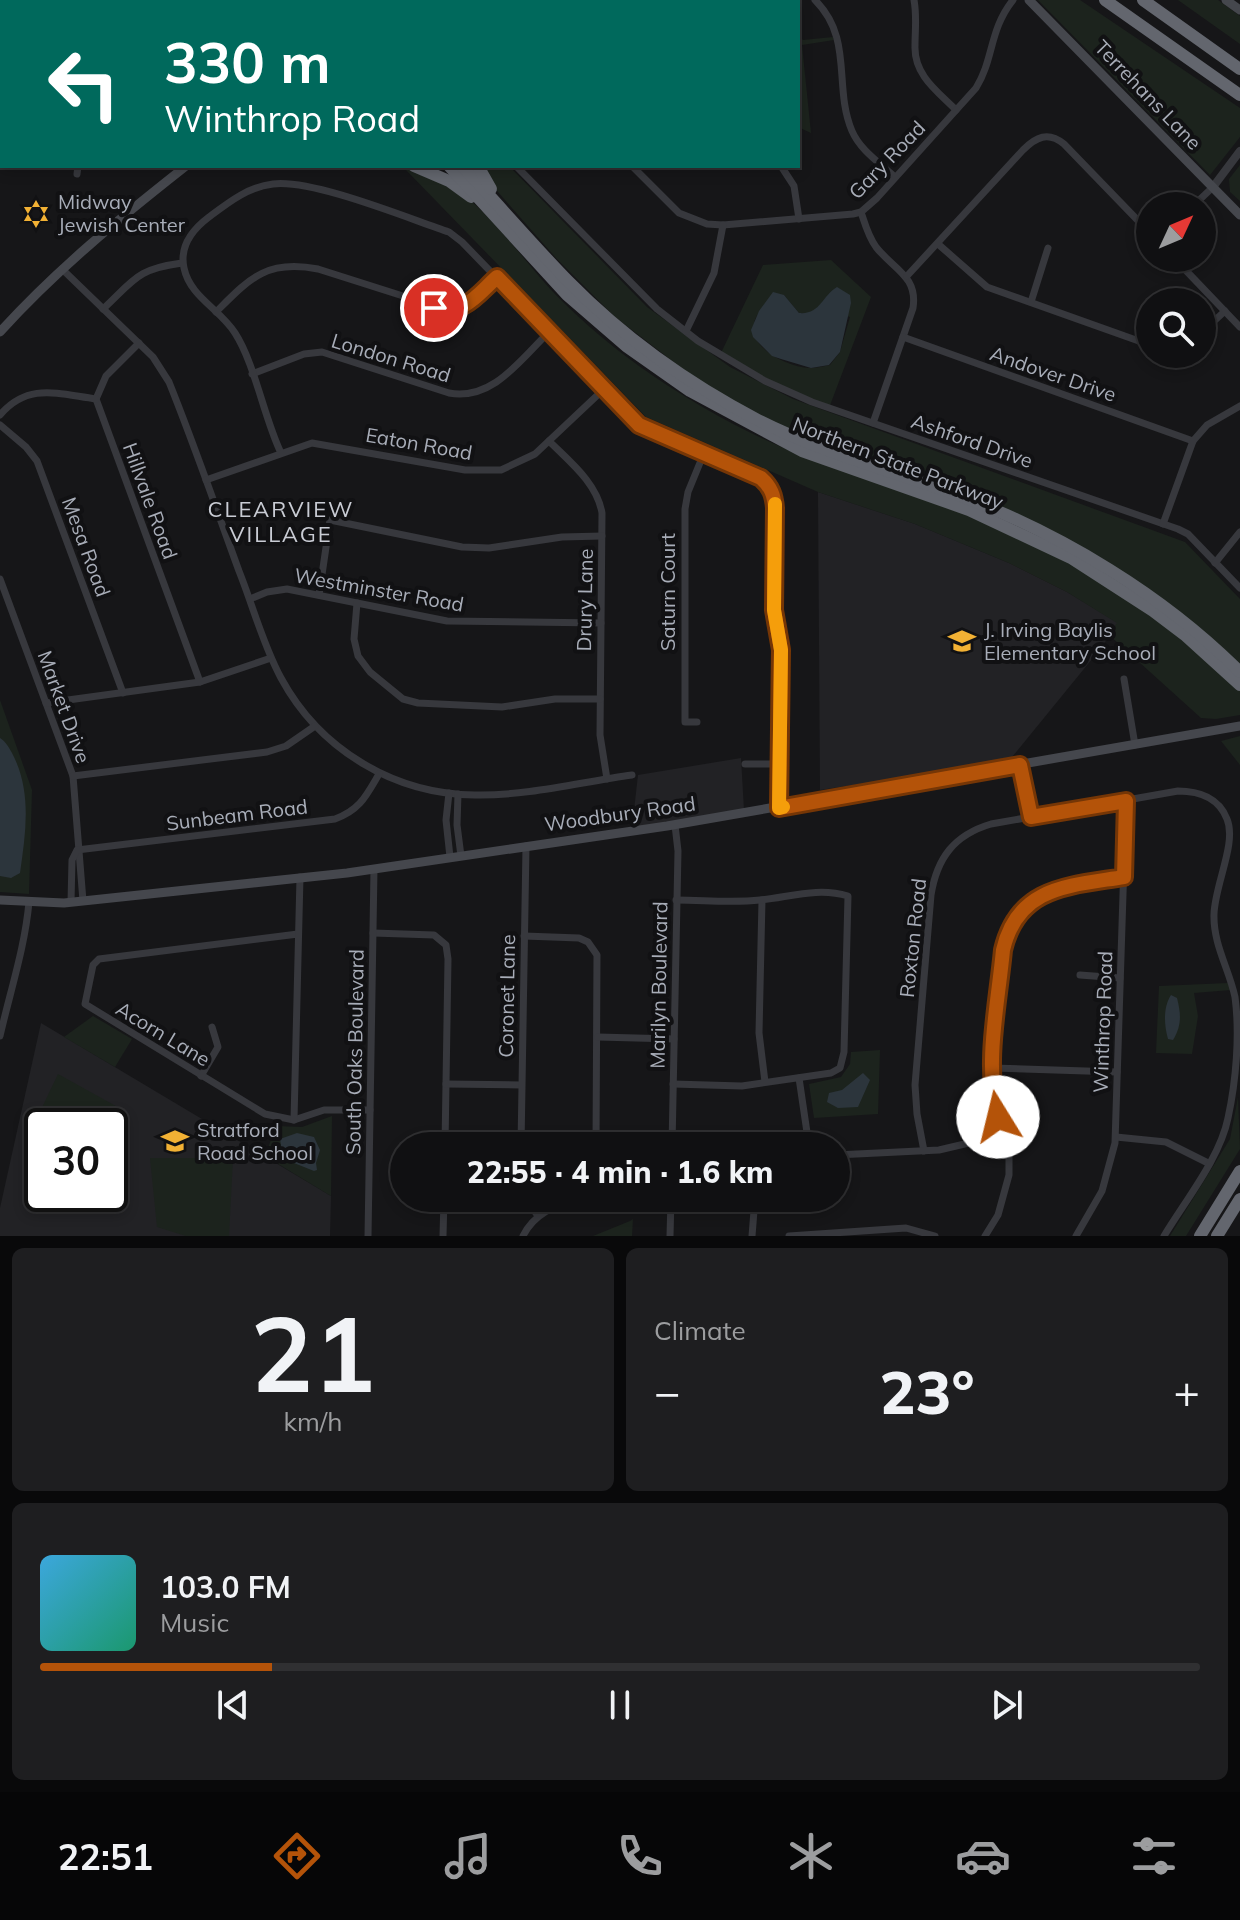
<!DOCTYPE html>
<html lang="en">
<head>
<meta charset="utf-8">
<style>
  body { margin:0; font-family:Mulish,sans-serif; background:#1e1e20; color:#f1f3f6; height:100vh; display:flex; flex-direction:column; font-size:30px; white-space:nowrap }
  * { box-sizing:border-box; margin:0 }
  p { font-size:26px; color:#9c9d9f }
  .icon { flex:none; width:44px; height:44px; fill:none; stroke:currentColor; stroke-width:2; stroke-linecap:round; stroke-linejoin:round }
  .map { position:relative; height:1236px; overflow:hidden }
  .drawer { display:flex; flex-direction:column; gap:12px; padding:12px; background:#09090a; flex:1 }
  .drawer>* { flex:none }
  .guide { position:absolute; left:0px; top:0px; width:800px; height:168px; box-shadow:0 4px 12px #0003,0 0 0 2px #303032; background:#00695c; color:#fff; overflow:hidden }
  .needle { width:52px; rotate:46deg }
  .buttons { position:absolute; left:1136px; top:192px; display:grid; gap:16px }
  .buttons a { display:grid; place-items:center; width:80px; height:80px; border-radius:50%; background:#101012; box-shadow:0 4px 12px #0003,0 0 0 2px #303032; font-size:40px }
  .speed { position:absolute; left:24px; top:1108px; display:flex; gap:16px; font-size:40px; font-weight:700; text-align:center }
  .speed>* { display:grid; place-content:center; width:104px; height:104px; border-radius:50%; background:#101012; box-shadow:0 4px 12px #0003,0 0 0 2px #303032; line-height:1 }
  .speed .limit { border:4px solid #111; border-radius:12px; background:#fff; color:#111 }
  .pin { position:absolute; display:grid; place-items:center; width:68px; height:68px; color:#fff; margin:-34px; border:4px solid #fff; border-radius:50%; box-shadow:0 2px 8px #0007 }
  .me { position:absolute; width:88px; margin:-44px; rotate:351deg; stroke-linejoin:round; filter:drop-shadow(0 0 6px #0008) }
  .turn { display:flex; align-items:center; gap:28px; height:168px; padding:0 32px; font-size:36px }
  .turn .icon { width:104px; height:104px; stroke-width:2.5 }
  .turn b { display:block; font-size:56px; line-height:68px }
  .big { font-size:60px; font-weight:800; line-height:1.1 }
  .drawer .widget { flex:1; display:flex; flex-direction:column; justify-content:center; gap:12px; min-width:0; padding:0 28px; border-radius:12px; background:#1e1e20 }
  .drawer .dial { align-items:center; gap:0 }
  .dial b { font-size:104px; line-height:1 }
  .song { display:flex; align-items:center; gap:24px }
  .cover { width:96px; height:96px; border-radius:12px; background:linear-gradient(135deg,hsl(200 70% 55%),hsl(160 70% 35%)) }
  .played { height:8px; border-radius:4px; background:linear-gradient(90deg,#b45309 20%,#303032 20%) }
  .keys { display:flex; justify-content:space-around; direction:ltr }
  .heat { display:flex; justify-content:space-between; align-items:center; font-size:44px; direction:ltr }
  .drawer .tiles { flex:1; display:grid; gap:12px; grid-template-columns:1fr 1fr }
  .widget:last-child { grid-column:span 2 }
  .trip { position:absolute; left:390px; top:1132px; width:460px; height:80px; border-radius:40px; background:#101012; box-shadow:0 4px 12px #0003,0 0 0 2px #303032; font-weight:800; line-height:80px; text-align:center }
  .tab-bar { display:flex; height:128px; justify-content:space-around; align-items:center; background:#060607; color:#9c9d9f }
  .tab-bar .icon { width:56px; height:56px }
  .tab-bar .selected { color:#b45309 }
  .tab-bar b { font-size:36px; color:#f1f3f6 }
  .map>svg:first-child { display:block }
</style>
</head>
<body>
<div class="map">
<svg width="1240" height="1236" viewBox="0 0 1240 1236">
  <rect width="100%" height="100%" fill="#161618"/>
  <g fill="#222225" fill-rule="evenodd">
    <path d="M818,492L915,524L1009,563L1067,592L1118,623L1101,648L1008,762L820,790Z"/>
    <path d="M741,758L744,810L632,828L638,775Z"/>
    <path d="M41,1023L331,1196L330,1236H0V1208ZM42,1126H110V1194H42Z"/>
  </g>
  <g fill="#1c231d" fill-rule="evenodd">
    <path d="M23,0H162L165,2H26Z"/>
    <path d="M1038,0H1080L1240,108V137L1210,175Z"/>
    <path d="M1178,0H1218L1240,16V44Z"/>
    <path d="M798,35L803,40L833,37L834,40L802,45L811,133L798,127Z"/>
    <path d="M1240,165V201L1230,192L1229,179Z"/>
    <path d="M395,166C465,166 516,256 560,299C584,323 611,346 639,366C694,405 755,439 820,462C859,476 900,487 940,503C1051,545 1156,607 1240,691V715L1216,719L1201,718L1108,634L1117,623L1067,592L1009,563L915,524L818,492L646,417L405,169Z"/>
    <path d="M483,166H509L647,307L730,367L793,399L1185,542L1240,599V665L1067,538L995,503L843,452L797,433L744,408L692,376L615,317L556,258L498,192Z"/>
    <path d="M831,260L871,297L829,408L812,401L720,355L763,265ZM784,295L799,313L808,314L817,309L850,317L840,352L830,365C824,366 816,368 810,368C784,367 739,343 758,314C763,306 775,300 784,295Z"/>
    <path d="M0,700L32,790L29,894L0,892Z"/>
    <path d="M1240,736V765L1221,741Z"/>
    <path d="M1228,983L1231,990L1194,993L1198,1016L1192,1054L1156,1053L1159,986Z"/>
    <path d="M93,1016L132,1039L115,1067L64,1037Z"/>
    <path d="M880,1050L878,1114L814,1118L809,1084L841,1077L850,1064L851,1052Z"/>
    <path d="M58,1074L123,1110L110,1156V1126H42V1154L24,1145Z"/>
    <path d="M1238,1097L1240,1149L1186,1236H1170L1230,1139Z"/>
    <path d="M332,1116L331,1196L265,1156L276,1126L302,1127Z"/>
    <path d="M150,1158H233L229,1236H186L157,1227Z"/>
    <path d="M633,1219L632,1236H593L630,1221Z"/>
  </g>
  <g fill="#2c353c">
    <path d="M837,287L850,295L851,303L840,352L829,365L811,368L781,359L772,356L753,337L751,330L759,311L773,292L784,295L799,313C820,315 822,296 837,287Z"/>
    <path d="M0,738C6,742 8,746 12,753C32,791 26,831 20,873L11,878L0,876Z"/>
    <path d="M1171,995L1177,998C1181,1014 1182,1025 1173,1040L1168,1039C1164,1025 1163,1007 1171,995Z"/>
    <path d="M863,1073L870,1080L858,1107L838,1108L827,1102L829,1093L842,1090Z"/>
    <path d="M297,1133L314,1137L320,1150L316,1163L317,1170L314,1171L294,1163L282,1152L280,1139Z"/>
  </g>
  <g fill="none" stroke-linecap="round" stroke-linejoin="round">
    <g stroke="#37383d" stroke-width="7">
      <path d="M11,0L13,2"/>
      <path d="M815,0C854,39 833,86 852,131C860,150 880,163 895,177"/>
      <path d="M914,0C917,16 915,30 915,46C914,75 937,91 956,110"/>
      <path d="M501,2L502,0"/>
      <path d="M606,2L608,0"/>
      <path d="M716,2L717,0"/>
      <path d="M0,58H2"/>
      <path d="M0,134L2,135"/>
      <path d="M516,166L657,309L698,341L765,381L812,402L1178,529L1188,534L1240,588"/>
      <path d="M632,166L679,213L707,224L723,225L853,214L861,212L877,198L976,88C994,59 989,30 1013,0"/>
      <path d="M781,166L794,186L799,219"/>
      <path d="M77,174L78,166"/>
      <path d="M1193,206L1213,187"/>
      <path d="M861,212C865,224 868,236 876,247C893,269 918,276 913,308L873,423"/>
      <path d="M938,244L987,287L1150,345"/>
      <path d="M1174,258L1240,327"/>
      <path d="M62,269L153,357L169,382C194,444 216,508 239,571C253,606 263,645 281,678C320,750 394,794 475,795C527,796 581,782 632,775"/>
      <path d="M907,276L1023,150C1036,137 1048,131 1064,144L1150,233"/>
      <path d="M1031,302L1048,248"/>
      <path d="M103,309C135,279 137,269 182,263"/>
      <path d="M216,312C250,278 267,259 318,269L447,310L468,304L497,277"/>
      <path d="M686,331L714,273L723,225"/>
      <path d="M1202,332L1225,311"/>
      <path d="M903,337L1193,441"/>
      <path d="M139,343L106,376L96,399L200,682"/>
      <path d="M252,374L304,354L322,352L449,393C493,401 521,359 549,332"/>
      <path d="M0,415C28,382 58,394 96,399"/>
      <path d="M0,425L26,447L37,461L123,693"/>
      <path d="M549,441C570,462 597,483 602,513L600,735L607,779"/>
      <path d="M281,453C264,418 255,364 235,333C220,309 190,297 184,268C179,245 193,229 209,217C229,202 248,187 273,184C313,179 407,218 449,232L462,242L639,425L761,478C770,487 774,495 775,508L774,610L781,650L779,808"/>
      <path d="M206,480L312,443L465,470H501L535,454L604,389"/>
      <path d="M1163,524L1193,441L1207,425L1240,406"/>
      <path d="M1215,563L1240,532"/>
      <path d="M0,579L73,776L83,901"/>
      <path d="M319,595L330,520L462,547L489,548L562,537L602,536"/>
      <path d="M250,599L267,592L287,589L447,621L601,623"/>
      <path d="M357,603L354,639L358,656L370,672L403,699L418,703L502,707L555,699H600"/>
      <path d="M1124,679L1135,745"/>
      <path d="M46,703L200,682L271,658"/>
      <path d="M697,722H685V509L688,492L704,453"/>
      <path d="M745,764H779"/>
      <path d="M1020,765L1031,817"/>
      <path d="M73,776L267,752L286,746L315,726"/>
      <path d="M449,793L446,820L450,857"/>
      <path d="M458,794L457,825L461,856"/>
      <path d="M762,900L759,1033L765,1082"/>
      <path d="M71,902L72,860L77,850L335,819C360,810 366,796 379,774"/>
      <path d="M373,933L434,935L446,945L448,959L445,1146"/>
      <path d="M298,934L99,959L93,965L85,1004L265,1114L294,1120L324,1110H370"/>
      <path d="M524,936L579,938L588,942L597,955L596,1146"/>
      <path d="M1080,975L1120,978"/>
      <path d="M0,1036C10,992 25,947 29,902"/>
      <path d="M598,1037L674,1039"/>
      <path d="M992,1068L1117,1072"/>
      <path d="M201,1076L218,1047L212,1027"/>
      <path d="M799,1078L809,1146"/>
      <path d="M446,1084L521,1085"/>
      <path d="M673,1084L742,1086L831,1073L840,1068L844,1052L848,896C818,887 790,897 760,900C732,903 704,900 676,900"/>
      <path d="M294,1120L300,877"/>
      <path d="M1116,1137L1166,1142L1208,1163"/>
      <path d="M521,1146L526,846"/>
      <path d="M672,1146L678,851L675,825"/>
      <path d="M924,1151L917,1114L915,1085L931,895C937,858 954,835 991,824L1178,791C1199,791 1219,798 1227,819C1237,843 1215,884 1214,914C1213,944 1229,969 1235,997C1240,1035 1236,1081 1228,1118C1220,1158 1185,1201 1164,1236"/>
      <path d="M836,1155L939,1150L1003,1135"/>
      <path d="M525,1198L538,1216"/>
      <path d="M368,1236L374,869"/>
      <path d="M443,1236L444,1198"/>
      <path d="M523,1236C534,1213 555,1206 578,1198"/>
      <path d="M670,1236L671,1198"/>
      <path d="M752,1236L755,1198"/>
      <path d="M789,1236L906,1228L935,1236"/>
      <path d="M985,1236L998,1215L1009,1175V1154L992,1085L1003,950C1018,885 1069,887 1124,877"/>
      <path d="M1076,1236L1102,1191L1115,1143L1126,801"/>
    </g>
    <path stroke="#37383d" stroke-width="8" d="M1213,187L1240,151"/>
    <g stroke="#45474d" stroke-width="9">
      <path d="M1029,0L1240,215"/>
      <path d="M1226,0L1240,10"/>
      <path d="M393,2L396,0"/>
      <path d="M0,332C56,270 120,218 186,166"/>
      <path d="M0,900L64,903L347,873L667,826L1240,726"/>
    </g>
    <g stroke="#63666e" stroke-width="12">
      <path d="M166,0L168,2"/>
      <path d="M211,0L215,2"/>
      <path d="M234,0L238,2"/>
      <path d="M359,0L360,2"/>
      <path d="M412,0L413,2"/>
      <path d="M1105,0L1240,95"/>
      <path d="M1143,0L1240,69"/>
      <path d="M291,2L292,0"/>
      <path d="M414,166L449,181L471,197"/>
      <path d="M449,166L567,295L626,346L690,391L802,451L969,510L1071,558L1153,611L1186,636L1240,685"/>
      <path d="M462,166C498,204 532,244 568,281C623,337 689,384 758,420C823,453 893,471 961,496C1063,535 1163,595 1240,672"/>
      <path d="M478,166L491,189"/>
      <path d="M1200,1236L1240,1171"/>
      <path d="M1217,1236L1240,1199"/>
    </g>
  </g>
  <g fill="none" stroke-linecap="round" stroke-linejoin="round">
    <g stroke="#753606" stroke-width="20">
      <path id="route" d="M434,308C466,314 475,297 497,277L639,425L761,478C771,487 774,495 775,508L774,610L781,650L779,808L1020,765L1031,817L1126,801L1124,877C1069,886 1018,886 1003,950C998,1004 984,1064 998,1117"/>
    </g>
    <use href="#route" stroke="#b45309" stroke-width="14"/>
    <path stroke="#f59e0b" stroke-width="14" d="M775,504L774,610L781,650L779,808L783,807"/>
  </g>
  <defs>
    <g id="synagogue-bare" transform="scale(2.16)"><path d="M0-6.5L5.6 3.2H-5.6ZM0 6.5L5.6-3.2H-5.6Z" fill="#f2b134" stroke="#111113" stroke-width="2.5" paint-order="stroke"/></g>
    <g id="school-bare" transform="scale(2.16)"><path d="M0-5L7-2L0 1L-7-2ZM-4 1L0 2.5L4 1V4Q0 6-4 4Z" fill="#f2b134" stroke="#111113" stroke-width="2.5" paint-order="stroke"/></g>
  </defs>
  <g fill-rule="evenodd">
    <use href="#synagogue-bare" x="36" y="214"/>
    <use href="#school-bare" x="962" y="641"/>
    <use href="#school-bare" x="175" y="1141"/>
  </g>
  <g text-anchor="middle" stroke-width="8" stroke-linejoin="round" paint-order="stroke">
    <g font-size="20" fill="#a8adb8" stroke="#111113">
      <text transform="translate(1148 95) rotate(46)" y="7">Terrehans Lane</text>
      <text transform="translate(887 160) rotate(-46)" y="7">Gary Road</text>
      <text transform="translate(391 358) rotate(17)" y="7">London Road</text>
      <text transform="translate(1053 374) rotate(19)" y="7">Andover Drive</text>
      <text transform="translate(972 441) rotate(19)" y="7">Ashford Drive</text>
      <text transform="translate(419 444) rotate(10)" y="7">Eaton Road</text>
      <text transform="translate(898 463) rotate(21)" y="7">Northern State Parkway</text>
      <text transform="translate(150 501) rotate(70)" y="7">Hillvale Road</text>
      <text transform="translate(86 547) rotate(70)" y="7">Mesa Road</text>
      <text transform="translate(379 590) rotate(10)" y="7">Westminster Road</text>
      <text transform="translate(668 592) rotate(-90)" y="7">Saturn Court</text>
      <text transform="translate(585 600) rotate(-89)" y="7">Drury Lane</text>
      <text transform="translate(64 707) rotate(70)" y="7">Market Drive</text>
      <text transform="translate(620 814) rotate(-8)" y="7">Woodbury Road</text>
      <text transform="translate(237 815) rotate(-7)" y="7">Sunbeam Road</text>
      <text transform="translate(913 938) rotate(-84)" y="7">Roxton Road</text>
      <text transform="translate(659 985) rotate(-89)" y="7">Marilyn Boulevard</text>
      <text transform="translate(507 996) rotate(-89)" y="7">Coronet Lane</text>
      <text transform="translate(1103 1022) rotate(-88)" y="7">Winthrop Road</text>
      <text transform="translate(163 1034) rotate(31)" y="7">Acorn Lane</text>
      <text transform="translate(355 1052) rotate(-89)" y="7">South Oaks Boulevard</text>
    </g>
    <g font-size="20" fill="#a8adb8" stroke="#111113" text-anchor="start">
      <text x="58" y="209">Midway<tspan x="58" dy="23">Jewish Center</tspan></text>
      <text x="984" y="637">J. Irving Baylis<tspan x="984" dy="23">Elementary School</tspan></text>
      <text x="197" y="1137">Stratford<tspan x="197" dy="23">Road School</tspan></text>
    </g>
    <g font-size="22" letter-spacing="2" fill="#c9ccd4" stroke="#111113">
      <text x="281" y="517">CLEARVIEW<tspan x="281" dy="25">VILLAGE</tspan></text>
    </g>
  </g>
</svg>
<div class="buttons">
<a><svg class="needle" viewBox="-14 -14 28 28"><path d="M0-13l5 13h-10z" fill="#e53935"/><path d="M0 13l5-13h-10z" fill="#9c9d9f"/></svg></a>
<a><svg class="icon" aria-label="search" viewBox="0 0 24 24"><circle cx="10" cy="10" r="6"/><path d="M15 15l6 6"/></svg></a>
</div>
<div class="speed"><div class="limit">30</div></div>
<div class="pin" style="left:434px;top:308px;background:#d93025"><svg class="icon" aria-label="arrive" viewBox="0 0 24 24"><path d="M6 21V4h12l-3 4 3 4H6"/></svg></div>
<svg class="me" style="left:998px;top:1117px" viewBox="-20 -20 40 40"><circle r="19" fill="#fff"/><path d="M0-13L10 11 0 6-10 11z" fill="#b45309"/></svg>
<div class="trip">22:55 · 4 min · 1.6 km</div>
<div class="guide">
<div class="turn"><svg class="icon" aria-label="left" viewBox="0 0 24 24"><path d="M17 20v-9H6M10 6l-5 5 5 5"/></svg><div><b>330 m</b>Winthrop Road</div></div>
</div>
</div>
<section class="drawer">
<div class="tiles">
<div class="widget dial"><b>21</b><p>km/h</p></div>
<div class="widget"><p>Climate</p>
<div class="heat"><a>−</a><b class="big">23°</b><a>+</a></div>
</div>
<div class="widget">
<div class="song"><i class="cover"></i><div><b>103.0 FM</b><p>Music</p></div></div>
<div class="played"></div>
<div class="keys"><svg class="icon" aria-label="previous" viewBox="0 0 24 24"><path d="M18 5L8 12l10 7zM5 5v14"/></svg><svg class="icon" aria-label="pause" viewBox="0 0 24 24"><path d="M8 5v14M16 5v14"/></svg><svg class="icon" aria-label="next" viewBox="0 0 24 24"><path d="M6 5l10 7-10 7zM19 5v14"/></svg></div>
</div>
</div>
</section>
<nav class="tab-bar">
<b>22:51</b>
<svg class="icon selected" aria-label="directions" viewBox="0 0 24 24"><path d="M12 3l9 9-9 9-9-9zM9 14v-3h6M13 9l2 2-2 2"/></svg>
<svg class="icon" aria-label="music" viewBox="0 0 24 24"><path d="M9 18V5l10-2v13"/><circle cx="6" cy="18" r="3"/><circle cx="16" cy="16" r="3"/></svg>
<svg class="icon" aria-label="phone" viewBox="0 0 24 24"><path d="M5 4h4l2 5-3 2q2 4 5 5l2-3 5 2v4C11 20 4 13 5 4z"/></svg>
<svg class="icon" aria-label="climate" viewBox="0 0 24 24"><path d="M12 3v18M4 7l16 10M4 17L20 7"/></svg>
<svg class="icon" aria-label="car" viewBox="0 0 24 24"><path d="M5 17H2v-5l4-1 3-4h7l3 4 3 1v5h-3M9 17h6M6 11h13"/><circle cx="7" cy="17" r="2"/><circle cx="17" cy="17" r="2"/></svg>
<svg class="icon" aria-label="filters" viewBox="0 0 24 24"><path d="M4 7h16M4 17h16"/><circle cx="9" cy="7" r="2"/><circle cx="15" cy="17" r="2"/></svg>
</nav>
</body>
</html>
